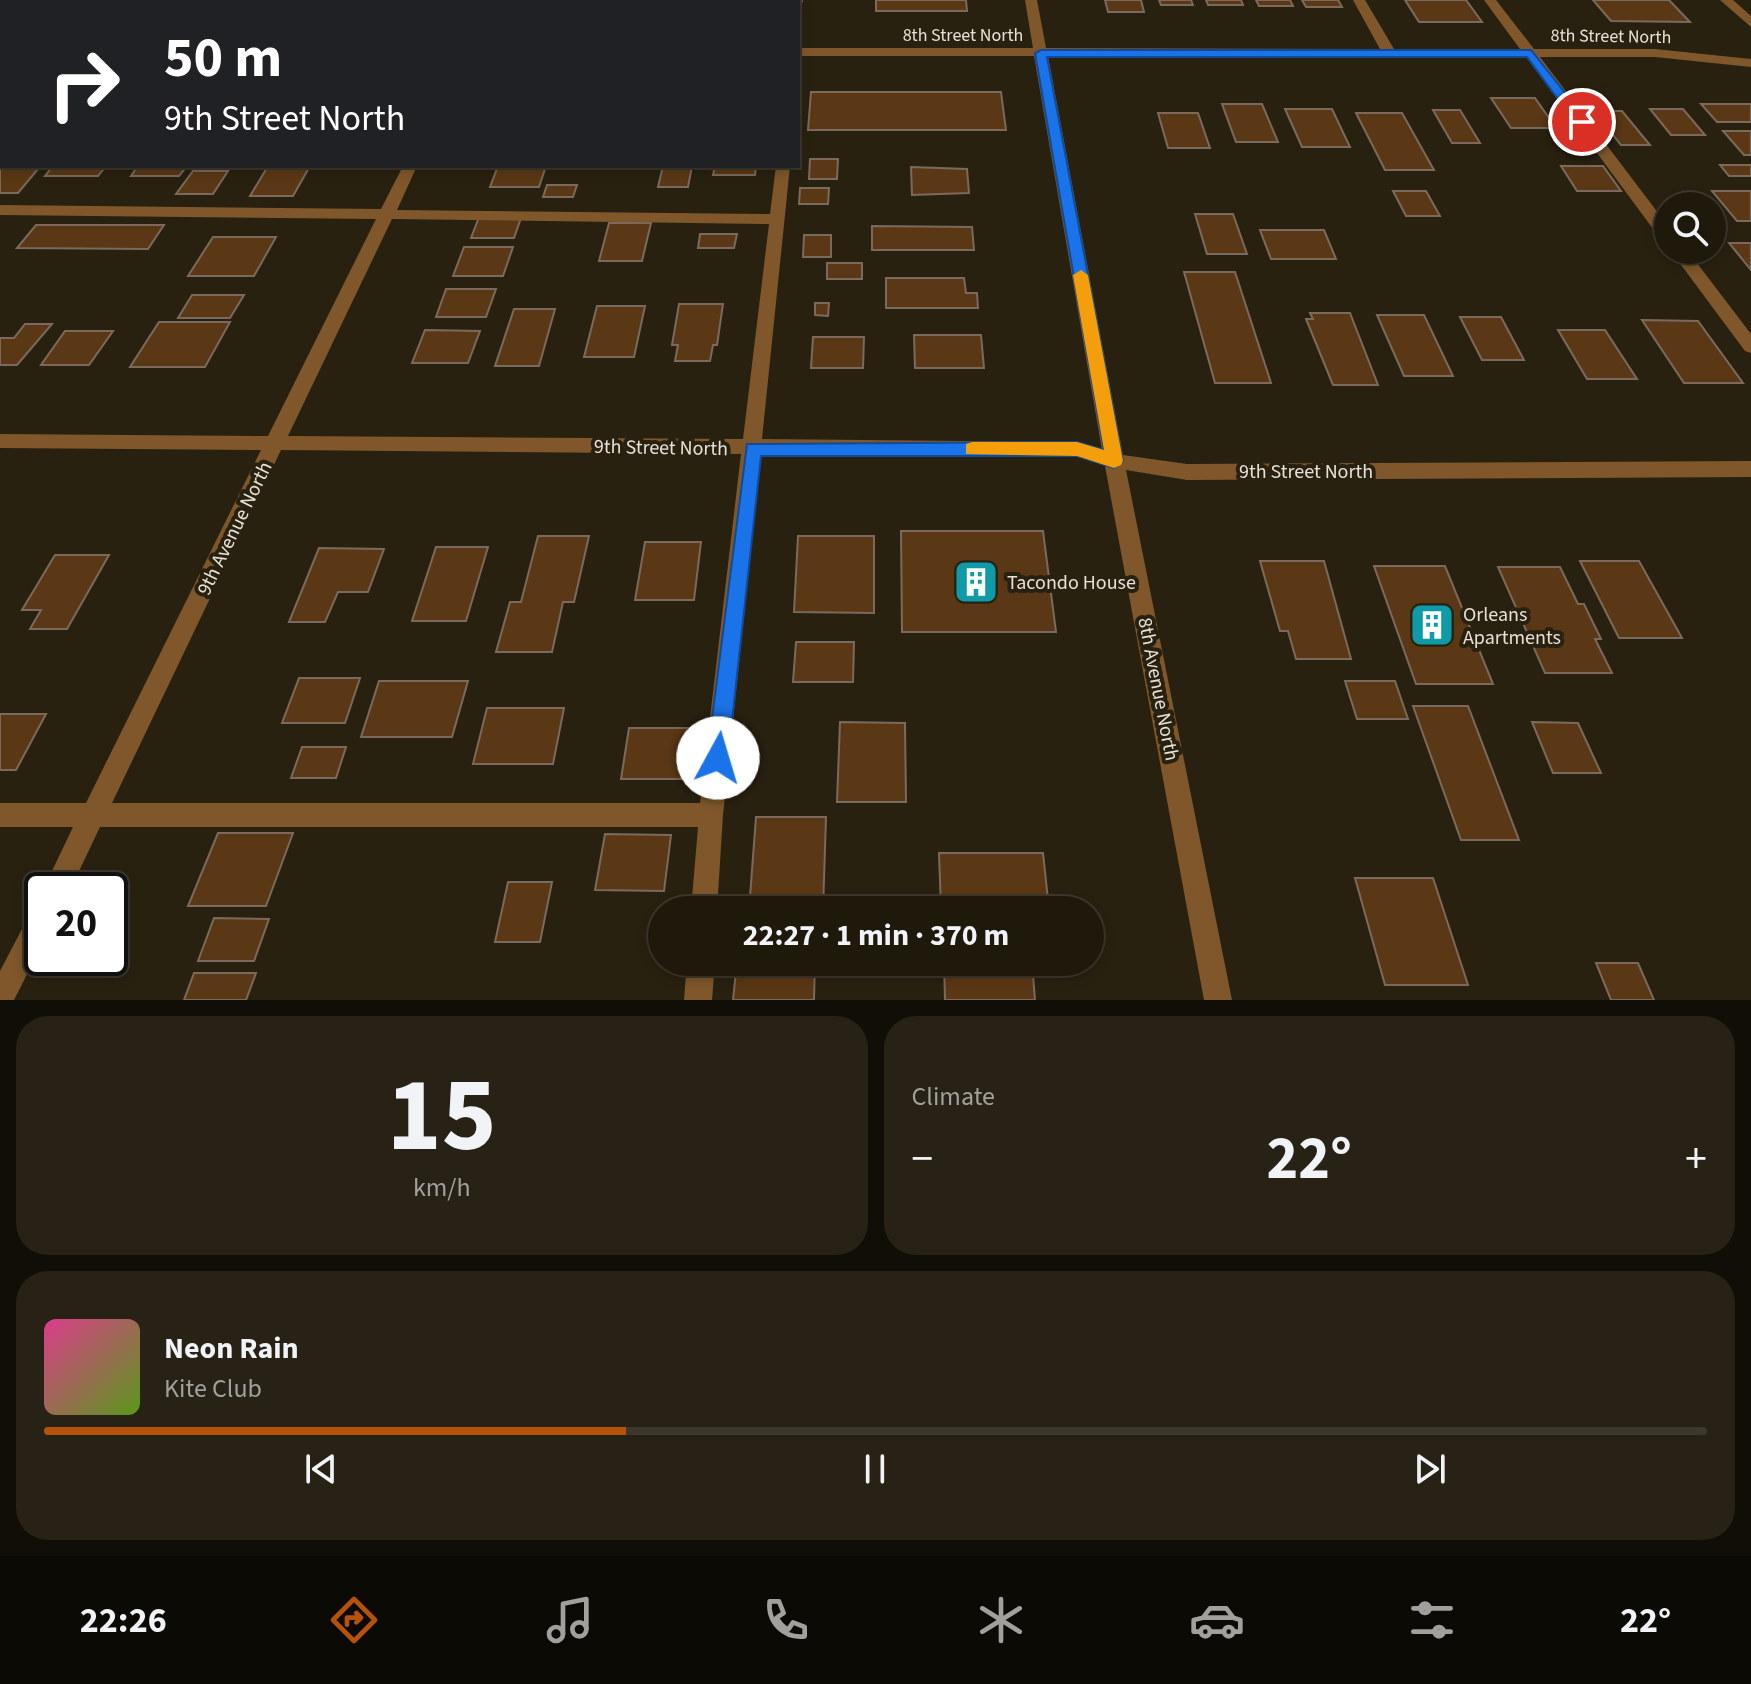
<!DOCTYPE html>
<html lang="en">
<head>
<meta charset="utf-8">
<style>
  body { margin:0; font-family:"Source Sans 3",sans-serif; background:#272215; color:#f1f3f6; height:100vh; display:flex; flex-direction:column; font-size:30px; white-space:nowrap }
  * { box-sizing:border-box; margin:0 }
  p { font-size:26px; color:#a1a09d }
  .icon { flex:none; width:44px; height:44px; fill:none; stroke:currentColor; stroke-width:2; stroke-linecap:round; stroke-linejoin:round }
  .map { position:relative; height:1000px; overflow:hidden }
  .panel { display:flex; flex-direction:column; gap:16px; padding:16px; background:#110e07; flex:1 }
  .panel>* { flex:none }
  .top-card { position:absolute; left:0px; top:0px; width:800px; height:168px; box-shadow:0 4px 12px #0003,0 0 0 2px #3c382d; background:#202124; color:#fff; overflow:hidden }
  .tools { position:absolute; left:1654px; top:192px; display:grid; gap:16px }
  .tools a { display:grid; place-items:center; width:72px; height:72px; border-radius:50%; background:#1f190c; box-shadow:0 4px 12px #0003,0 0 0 2px #3c382d; font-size:40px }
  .speed { position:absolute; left:24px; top:872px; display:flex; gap:16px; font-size:40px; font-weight:700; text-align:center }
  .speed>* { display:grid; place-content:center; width:104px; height:104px; border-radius:50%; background:#1f190c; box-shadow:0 4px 12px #0003,0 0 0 2px #3c382d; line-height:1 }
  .speed .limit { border:4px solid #111; border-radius:12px; background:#fff; color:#111 }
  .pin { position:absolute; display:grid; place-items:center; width:68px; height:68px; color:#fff; margin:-34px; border:4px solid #fff; border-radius:50%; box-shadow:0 2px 8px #0007 }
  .me { position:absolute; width:88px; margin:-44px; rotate:6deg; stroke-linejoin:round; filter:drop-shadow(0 0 6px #0008) }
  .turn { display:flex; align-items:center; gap:28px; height:168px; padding:0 32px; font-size:36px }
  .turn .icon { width:104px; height:104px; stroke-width:2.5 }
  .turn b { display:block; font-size:56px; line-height:68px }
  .big { font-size:60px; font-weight:700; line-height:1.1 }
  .panel .tile { flex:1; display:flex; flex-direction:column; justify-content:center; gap:12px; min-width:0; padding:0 28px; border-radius:32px; background:#272215 }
  .panel .dial { align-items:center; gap:0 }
  .dial b { font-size:104px; line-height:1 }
  .song { display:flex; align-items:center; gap:24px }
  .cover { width:96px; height:96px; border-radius:12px; background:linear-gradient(135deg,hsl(330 70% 55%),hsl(90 70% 35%)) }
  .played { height:8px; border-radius:4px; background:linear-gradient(90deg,#b45309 35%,#3c382d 35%) }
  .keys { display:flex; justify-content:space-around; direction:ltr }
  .heat { display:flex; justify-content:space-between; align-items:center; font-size:44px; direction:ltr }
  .panel .tiles { flex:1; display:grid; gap:16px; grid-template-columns:1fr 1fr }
  .tile:last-child { grid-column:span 2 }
  .trip { position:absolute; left:648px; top:896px; width:456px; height:80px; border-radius:40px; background:#1f190c; box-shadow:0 4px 12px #0003,0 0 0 2px #3c382d; font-weight:700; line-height:80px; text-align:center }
  .dock { display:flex; height:128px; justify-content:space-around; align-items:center; background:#0c0a05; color:#a1a09d }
  .dock .icon { width:56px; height:56px }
  .dock .current { color:#b45309 }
  .dock b { font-size:36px; color:#f1f3f6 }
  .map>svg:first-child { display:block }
</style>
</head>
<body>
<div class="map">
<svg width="1751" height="1000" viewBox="0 0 1751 1000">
  <rect width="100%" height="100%" fill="#292110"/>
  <g fill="#5b3815" stroke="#7b6a5b" stroke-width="2">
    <path d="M876,0H966L967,11H876Z"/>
    <path d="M1105,0H1141L1144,12H1108Z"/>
    <path d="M1159,0H1191L1193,5H1161Z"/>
    <path d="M1206,0H1241L1243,5H1208Z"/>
    <path d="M1256,0H1290L1293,6H1259Z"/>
    <path d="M1302,0H1338L1342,7H1306Z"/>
    <path d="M1405,0H1466L1482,22H1419Z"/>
    <path d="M1593,0H1669L1690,22L1611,21Z"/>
    <path d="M811,92H1001L1006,130H808Z"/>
    <path d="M1491,98H1535L1556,128H1511Z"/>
    <path d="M1222,104H1262L1278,142H1236Z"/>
    <path d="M1701,104H1751V122H1717Z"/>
    <path d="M1285,109H1332L1350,147H1302Z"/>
    <path d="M1650,109H1683L1705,135H1671Z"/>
    <path d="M1433,110H1460L1480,143H1452Z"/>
    <path d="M1594,111H1622L1650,145H1621Z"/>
    <path d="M1158,113H1198L1210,148H1168Z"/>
    <path d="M1356,113H1402L1434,170H1385Z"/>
    <path d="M1723,131H1751V155H1744Z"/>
    <path d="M810,159H838L837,179H809Z"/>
    <path d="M1720,165H1751V176H1729Z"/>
    <path d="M53,166H106L98,176H45Z"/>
    <path d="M138,166H187L179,176H131Z"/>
    <path d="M268,166H310L293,196H250Z"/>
    <path d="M498,166H546L539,187H490Z"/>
    <path d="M663,166H692L688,187H658Z"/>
    <path d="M715,166H756L755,175H713Z"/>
    <path d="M1561,166H1603L1621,191H1577Z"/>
    <path d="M911,167L967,169L969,193L912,195Z"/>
    <path d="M0,169H38L18,193H0Z"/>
    <path d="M193,171H228L213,194H176Z"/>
    <path d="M547,185H577L573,197H543Z"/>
    <path d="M800,188H829L828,204H799Z"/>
    <path d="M1393,191H1426L1440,216H1406Z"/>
    <path d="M1712,191H1751V221H1737Z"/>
    <path d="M1195,214H1233L1247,254H1207Z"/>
    <path d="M479,217L521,218L514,238H471Z"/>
    <path d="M609,223H651L642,261H599Z"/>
    <path d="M36,225H164L148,249L17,248Z"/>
    <path d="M872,226L972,227L974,250H872Z"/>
    <path d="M1260,230H1324L1336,259H1271Z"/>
    <path d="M700,234H737L734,248H698Z"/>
    <path d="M804,235H831V257H803Z"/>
    <path d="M213,237H276L254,276H188Z"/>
    <path d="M1729,243H1751V270Z"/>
    <path d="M464,247H513L503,276H453Z"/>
    <rect x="827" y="263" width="35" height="16"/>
    <path d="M1184,272H1235L1271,383H1215Z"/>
    <path d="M886,278H964L966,293H977L978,308H886Z"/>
    <path d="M446,289H496L486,317H436Z"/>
    <path d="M192,295H244L230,318H178Z"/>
    <path d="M815,303H829L828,316L815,315Z"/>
    <path d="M679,304H723L717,345H713L710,361H675L678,345H672Z"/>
    <path d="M597,306H645L634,357H584Z"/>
    <path d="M514,309H555L539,366H495Z"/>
    <path d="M1310,313H1350L1378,385H1333L1306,319H1313Z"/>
    <path d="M1377,315H1424L1453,376H1404Z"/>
    <path d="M1460,317H1501L1524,360H1482Z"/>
    <path d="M1642,320L1698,321L1743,383H1684Z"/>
    <path d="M159,322H230L205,367H130Z"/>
    <path d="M25,324H52L17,365H0V338H14Z"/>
    <path d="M425,330L480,331L468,363H412Z"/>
    <path d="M1558,330H1605L1637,379H1587Z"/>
    <path d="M65,331H113L89,365H41Z"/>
    <path d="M914,335H981L984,368H915Z"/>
    <path d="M813,337H864L863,368H811Z"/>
    <path d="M901,531H1043L1056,632H902Z"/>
    <path d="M538,536H589L574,602H563L552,652H496L510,602H521Z"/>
    <path d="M798,536H874V613L794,612Z"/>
    <path d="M645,542H701L694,600H635Z"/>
    <path d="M436,547H488L466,621H412Z"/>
    <path d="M319,548L384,549L368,592H338L325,622H289Z"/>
    <path d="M55,555H109L67,629H30L41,610H22Z"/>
    <path d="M1260,561H1324L1351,659H1296L1288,631H1280Z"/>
    <path d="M1580,561H1639L1682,638H1619Z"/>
    <path d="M1374,566H1445L1493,684H1416Z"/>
    <path d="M1498,567H1560L1578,604H1584L1601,639H1595L1612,673H1545Z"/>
    <path d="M796,642H854L853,682H793Z"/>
    <path d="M299,678H360L345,723H282Z"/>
    <path d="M379,681H468L452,737H361Z"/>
    <path d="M1345,681H1395L1408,719H1357Z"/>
    <path d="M1413,706H1468L1519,840H1461Z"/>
    <path d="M487,708H564L553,764H473Z"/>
    <path d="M0,714H46L16,770H0Z"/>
    <path d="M840,722L905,723L906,802H837Z"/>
    <path d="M1532,722L1578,723L1601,773H1553Z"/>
    <path d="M629,728H701L695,779H621Z"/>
    <path d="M302,747H346L336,778H291Z"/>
    <path d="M756,817H826L823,910H749Z"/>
    <path d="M218,833H293L266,906H188Z"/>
    <path d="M605,834L671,835L664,891L595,890Z"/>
    <path d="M939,853H1043L1049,909H941Z"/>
    <path d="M1355,878H1433L1468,985H1385Z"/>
    <path d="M508,882H552L540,942H495Z"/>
    <path d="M214,918L269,919L254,961H198Z"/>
    <path d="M737,962H815L814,1000H733Z"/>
    <path d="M944,962H1032L1035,1000H945Z"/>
    <path d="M1596,963H1638L1654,1000H1611Z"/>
    <path d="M194,973H256L246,1000H184Z"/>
  </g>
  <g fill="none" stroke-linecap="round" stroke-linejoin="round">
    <g fill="#7f572b" fill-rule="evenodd">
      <path d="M791,0H803V2L798,5V2Z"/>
      <path d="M1025,0H1037L1046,48L1380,49L1353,0H1365L1394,49H1520L1484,0H1496L1534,49H1655L1751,59V67L1655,57H1540L1668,226V242L1662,241L1526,57L1048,56L1123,455L1187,464L1751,461V477L1187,480L1126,470L1232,1000H1204L1105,466L1077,456L761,454L723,815L717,910H691L698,827H100L70,890H43L73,827H0V803H86L261,450L0,448V434L268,436L376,219L0,215V205L381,209L403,166H417L397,210L770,214L776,166H790L762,439L1077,442L1102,450L1034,56H798V48H1033ZM392,219L769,224L743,439L288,436ZM281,450L741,454L700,803H112Z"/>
      <path d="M1720,0H1733L1751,16V27Z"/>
      <path d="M0,62H2L0,72Z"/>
      <path d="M1670,250H1687L1751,334V353L1745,351Z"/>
      <path d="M42,904V945L14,1000H0V971L33,908Z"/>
      <path d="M687,962H715L712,1000H684Z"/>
    </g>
  </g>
  <path fill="#1a73e8" stroke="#114b97" stroke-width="2" d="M1041,50H1531L1588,122L1577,125L1527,57H1047L1123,461L1114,468L1077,456H761L728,758L725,765L718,768L710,765L707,758L747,444L1077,442L1104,450L1035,53Z"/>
  <path fill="#f59e0b" d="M1081,270L1088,275L1123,461L1121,465L1114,468L1077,456L966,454V444L972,442H1077L1104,450L1073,275Z"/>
  <defs>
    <g id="building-square" transform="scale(2.3)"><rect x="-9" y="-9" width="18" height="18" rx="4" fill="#0f9aa8" stroke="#292110"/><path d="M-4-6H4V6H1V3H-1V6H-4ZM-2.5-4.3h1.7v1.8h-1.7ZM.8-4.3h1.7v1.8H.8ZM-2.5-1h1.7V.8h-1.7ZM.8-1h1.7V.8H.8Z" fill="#fff"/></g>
  </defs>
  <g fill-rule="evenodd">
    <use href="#building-square" x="976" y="582"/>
    <use href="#building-square" x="1432" y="625"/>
  </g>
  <g text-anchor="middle" stroke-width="8" stroke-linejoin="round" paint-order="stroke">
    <g font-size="18" fill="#e6e1d6" stroke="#292110">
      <text x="963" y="41">8th Street North</text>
      <text transform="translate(1611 36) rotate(1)" y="6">8th Street North</text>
    </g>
    <g font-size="20" fill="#e6e1d6" stroke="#292110">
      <text transform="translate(661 447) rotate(1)" y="7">9th Street North</text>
      <text x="1306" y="478">9th Street North</text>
      <text transform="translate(234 528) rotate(-64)" y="7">9th Avenue North</text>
      <text transform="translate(1159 689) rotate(79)" y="7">8th Avenue North</text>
    </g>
    <g font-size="20" fill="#e6e1d6" stroke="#292110" text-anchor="start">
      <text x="1007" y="589">Tacondo House</text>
      <text x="1463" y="621">Orleans<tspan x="1463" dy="23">Apartments</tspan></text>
    </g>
  </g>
</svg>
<div class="tools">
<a><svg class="icon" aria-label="search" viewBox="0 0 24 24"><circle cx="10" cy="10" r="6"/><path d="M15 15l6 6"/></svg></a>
</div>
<div class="speed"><div class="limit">20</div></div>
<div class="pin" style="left:1582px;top:122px;background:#d93025"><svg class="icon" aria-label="arrive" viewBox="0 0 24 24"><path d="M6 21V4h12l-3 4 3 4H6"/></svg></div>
<svg class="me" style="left:718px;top:758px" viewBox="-20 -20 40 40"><circle r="19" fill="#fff"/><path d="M0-13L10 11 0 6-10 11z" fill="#1a73e8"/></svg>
<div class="trip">22:27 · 1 min · 370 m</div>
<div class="top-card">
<div class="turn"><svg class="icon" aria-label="right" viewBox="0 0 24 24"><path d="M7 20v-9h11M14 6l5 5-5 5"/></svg><div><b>50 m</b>9th Street North</div></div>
</div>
</div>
<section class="panel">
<div class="tiles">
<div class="tile dial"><b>15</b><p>km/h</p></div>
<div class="tile"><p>Climate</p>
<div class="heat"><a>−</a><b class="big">22°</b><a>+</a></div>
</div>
<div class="tile">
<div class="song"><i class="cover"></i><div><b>Neon Rain</b><p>Kite Club</p></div></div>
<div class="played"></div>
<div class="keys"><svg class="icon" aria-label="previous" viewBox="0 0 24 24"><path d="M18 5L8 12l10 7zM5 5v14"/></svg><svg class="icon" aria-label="pause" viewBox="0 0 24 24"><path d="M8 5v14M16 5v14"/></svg><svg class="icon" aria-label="next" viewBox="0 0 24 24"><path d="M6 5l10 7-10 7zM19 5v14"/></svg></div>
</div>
</div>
</section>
<nav class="dock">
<b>22:26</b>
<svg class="icon current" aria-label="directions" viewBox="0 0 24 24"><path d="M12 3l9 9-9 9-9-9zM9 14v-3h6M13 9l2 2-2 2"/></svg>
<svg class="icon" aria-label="music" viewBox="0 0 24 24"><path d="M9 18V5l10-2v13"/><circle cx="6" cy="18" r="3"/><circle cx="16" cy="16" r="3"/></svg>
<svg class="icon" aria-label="phone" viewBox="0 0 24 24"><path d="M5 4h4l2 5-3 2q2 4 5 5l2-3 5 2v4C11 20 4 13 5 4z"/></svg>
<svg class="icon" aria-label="climate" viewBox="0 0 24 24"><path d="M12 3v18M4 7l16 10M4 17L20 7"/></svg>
<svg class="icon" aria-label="car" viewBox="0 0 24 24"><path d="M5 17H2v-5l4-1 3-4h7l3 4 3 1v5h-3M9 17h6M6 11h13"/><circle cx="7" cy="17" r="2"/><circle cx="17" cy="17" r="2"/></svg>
<svg class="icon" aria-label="filters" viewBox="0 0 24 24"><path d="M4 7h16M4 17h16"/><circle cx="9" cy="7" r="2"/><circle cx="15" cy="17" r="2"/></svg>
<b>22°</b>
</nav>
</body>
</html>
